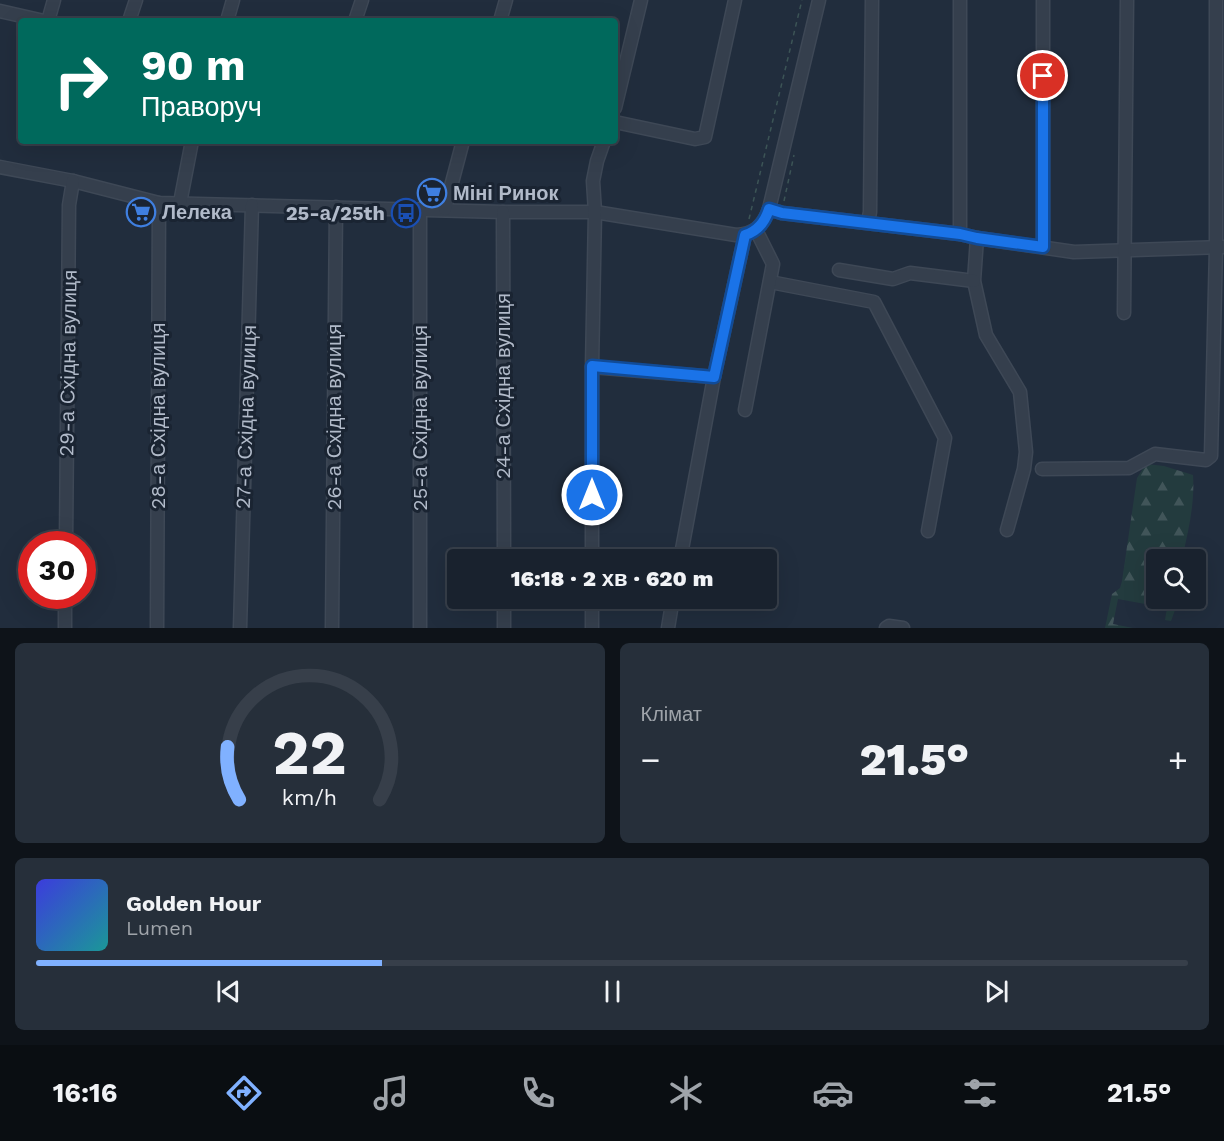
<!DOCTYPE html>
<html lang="uk">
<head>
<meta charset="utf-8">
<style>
  body { margin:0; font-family:"Work Sans",sans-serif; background:#262f3a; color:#f1f3f6; height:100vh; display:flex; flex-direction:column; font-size:22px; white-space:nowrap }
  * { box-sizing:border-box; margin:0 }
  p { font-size:20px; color:#9fa4aa }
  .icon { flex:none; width:33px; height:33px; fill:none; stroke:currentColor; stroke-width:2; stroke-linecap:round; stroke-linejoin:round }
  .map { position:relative; height:628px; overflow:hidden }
  .sheet { display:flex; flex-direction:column; gap:15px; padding:15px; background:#0e1319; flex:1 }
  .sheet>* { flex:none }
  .banner { position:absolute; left:18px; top:18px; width:600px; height:126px; border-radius:6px; box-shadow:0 6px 24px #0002,0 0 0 2px #373f4a; background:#00695c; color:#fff; overflow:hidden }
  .buttons { position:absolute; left:1146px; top:549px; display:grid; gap:12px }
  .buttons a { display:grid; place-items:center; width:60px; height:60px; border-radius:6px; background:#19222e; box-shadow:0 6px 24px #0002,0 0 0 2px #373f4a; font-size:30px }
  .speed { position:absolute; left:18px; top:531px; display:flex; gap:12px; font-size:30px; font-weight:700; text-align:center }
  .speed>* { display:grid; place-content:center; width:78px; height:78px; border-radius:50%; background:#19222e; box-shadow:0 6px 24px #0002,0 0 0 2px #373f4a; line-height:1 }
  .speed .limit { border:9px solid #d22; background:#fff; color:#111 }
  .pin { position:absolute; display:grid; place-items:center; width:51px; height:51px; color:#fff; margin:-26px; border:3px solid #fff; border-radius:50%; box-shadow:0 2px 6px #0007 }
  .me { position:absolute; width:66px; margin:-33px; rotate:0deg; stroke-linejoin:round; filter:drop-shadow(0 0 4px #0008) }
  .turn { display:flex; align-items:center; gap:21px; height:126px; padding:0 24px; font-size:27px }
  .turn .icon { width:78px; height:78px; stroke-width:2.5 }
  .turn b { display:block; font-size:42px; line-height:51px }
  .big { font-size:45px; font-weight:800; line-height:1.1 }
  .sheet .widget { flex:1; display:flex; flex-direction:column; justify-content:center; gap:9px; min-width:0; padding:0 21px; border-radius:9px; background:#262f3a }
  .sheet .dial { align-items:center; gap:0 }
  .dial svg { height:156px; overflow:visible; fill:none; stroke:#373f4a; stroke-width:7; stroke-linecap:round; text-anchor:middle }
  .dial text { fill:#f1f3f6; stroke:none }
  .song { display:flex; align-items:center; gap:18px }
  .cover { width:72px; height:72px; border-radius:9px; background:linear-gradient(135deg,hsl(240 70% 55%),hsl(180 70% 35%)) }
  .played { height:6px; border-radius:3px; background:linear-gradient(90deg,#80b1ff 30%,#373f4a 30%) }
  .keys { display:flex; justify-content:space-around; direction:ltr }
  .heat { display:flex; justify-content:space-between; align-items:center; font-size:33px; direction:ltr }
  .sheet .tiles { flex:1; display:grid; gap:15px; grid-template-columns:1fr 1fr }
  .widget:last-child { grid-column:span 2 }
  .trip { position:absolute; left:447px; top:549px; width:330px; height:60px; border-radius:6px; background:#19222e; box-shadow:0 6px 24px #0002,0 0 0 2px #373f4a; font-weight:800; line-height:60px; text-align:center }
  .menu { display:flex; height:96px; justify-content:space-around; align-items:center; background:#0a0e12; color:#9fa4aa }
  .menu .icon { width:42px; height:42px }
  .menu .current { color:#80b1ff }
  .menu b { font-size:27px; color:#f1f3f6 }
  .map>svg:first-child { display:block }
</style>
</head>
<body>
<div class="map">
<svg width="1224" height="628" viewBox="0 0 1224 628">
  <defs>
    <pattern id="forest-firs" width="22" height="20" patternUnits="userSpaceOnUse" patternTransform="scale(1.5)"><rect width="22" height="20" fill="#233b3e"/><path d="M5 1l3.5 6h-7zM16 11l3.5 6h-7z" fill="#415559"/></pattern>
  </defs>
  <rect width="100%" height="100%" fill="#212d3d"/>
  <path fill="url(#forest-firs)" d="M1146,464L1164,466L1193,475C1195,504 1188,532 1182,559L1156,560V598L1179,599L1171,621L1165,620L1167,608L1118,599L1113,624L1133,628H1105L1112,594L1120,588L1122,581L1137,478Z"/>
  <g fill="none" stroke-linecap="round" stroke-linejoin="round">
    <g stroke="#3e4856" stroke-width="15">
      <g id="minor">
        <path d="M0,11L44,21"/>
        <path d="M48,21L54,0"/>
        <path d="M129,21L136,0"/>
        <path d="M227,21L233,0"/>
        <path d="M355,21L362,0"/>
        <path d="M500,21L506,0"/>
        <path d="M615,108L641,0"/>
        <path d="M615,122L695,139L705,137L735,0"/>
        <path d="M0,167L73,181L159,203L503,212H595L736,235C754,234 763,226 769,209L819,0"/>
        <path d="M180,203L192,141"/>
        <path d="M445,209L463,141"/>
        <path d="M769,209L782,213L960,234L977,238L1074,252L1223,247"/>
        <path d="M503,212L504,560"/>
        <path d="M868,222L870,212L872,0"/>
        <path d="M960,234V0"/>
        <path d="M977,238L974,281L986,335L1020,392L1026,452L1024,469L1007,530"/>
        <path d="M1043,247V0"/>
        <path d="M839,270L893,279L910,273L974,281"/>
        <path d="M770,282L874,302L945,438L928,531"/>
        <path d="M1124,313L1127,0"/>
        <path d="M592,367L714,377"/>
        <path d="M745,410L773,264L756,230"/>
        <path d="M1042,469L1129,468L1155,454L1206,460L1211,456L1216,248V0"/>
        <path d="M66,544L69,205L73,181"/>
        <path d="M592,560V367L595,212L593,181L597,161L604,141"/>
        <path d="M680,560L714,377L745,235"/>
        <path d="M504,598V628"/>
        <path d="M592,598V628"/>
        <path d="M65,628V596"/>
        <path d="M157,628L159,203"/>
        <path d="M240,628L252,205"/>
        <path d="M332,628L336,207"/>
        <path d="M420,628V209"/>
        <path d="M668,628L673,598"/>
        <path d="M886,628L889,626L903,628"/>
      </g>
    </g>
    <g stroke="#3c5456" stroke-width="1.5" stroke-dasharray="4.5 4.5" stroke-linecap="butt">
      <path d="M784,201L794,155"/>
      <path d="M749,219L802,0"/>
    </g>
    <use href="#minor" stroke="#353f4d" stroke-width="12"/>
  </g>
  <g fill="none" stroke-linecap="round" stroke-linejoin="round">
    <g stroke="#114b97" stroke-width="15">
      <path id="route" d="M592,495V366L714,377L745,235C758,231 765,222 769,209L782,213L960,234L977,238L1043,247V76"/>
    </g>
    <use href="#route" stroke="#1a73e8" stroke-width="10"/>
  </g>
  <defs>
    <g id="supermarket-ring" transform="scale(1.5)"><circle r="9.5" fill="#1a2432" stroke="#3f7fe0" stroke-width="1.5"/><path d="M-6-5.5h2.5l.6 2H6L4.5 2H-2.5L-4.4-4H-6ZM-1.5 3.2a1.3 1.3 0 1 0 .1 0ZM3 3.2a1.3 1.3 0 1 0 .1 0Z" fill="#3f7fe0"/></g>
    <g id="bus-ring" transform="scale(1.5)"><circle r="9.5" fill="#1a2432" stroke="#1a4fb4" stroke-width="1.5"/><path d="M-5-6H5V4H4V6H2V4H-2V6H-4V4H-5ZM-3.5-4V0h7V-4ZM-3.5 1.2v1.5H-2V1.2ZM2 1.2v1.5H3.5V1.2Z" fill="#1a4fb4"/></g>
  </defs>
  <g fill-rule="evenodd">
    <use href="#supermarket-ring" x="432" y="193"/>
    <use href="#supermarket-ring" x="141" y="212"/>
    <use href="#bus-ring" x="406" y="213"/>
  </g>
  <g text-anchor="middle" stroke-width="6" stroke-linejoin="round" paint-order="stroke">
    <g font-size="20" font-weight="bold" fill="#b1bac9" stroke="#1a2432" text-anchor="start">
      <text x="453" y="200">Міні Ринок</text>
      <text x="162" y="219">Лелека</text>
      <text x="385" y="220" text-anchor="end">25-а/25th</text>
    </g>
    <g font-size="20" fill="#b1bac9" stroke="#1a2432">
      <text transform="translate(68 363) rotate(-89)" y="7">29-а Східна вулиця</text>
      <text transform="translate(503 386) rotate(-90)" y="7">24-а Східна вулиця</text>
      <text transform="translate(158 416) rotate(-90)" y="7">28-а Східна вулиця</text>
      <text transform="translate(246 417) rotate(-88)" y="7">27-а Східна вулиця</text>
      <text transform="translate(334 417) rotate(-90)" y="7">26-а Східна вулиця</text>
      <text transform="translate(420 418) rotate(-90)" y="7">25-а Східна вулиця</text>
    </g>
  </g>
</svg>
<div class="buttons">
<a><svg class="icon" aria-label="search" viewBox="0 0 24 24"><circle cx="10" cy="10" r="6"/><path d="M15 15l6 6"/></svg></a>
</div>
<div class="speed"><div class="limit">30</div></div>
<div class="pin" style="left:1043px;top:76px;background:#d93025"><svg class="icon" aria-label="arrive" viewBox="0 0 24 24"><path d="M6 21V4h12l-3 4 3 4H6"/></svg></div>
<svg class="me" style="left:592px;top:495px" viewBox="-20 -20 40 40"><circle r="17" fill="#1a73e8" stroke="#fff" stroke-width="3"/><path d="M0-11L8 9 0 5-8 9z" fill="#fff"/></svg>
<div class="trip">16:18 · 2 хв · 620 m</div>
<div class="banner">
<div class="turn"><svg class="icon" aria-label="right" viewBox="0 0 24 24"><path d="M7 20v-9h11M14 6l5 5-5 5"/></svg><div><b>90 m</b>Праворуч</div></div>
</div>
</div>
<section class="sheet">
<div class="tiles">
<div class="widget dial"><svg viewBox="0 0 100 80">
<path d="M14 69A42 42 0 1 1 86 69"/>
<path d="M14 69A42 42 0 0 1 8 42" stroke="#80b1ff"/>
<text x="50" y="56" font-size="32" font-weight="700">22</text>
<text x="50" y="72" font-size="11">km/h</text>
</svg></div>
<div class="widget"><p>Клімат</p>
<div class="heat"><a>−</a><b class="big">21.5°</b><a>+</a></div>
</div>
<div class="widget">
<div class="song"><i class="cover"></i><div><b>Golden Hour</b><p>Lumen</p></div></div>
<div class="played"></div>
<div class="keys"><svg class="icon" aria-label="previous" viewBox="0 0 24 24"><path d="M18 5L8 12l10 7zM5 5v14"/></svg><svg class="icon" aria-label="pause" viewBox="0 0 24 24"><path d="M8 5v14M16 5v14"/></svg><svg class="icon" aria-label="next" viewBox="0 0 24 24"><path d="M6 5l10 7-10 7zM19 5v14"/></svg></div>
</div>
</div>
</section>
<nav class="menu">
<b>16:16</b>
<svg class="icon current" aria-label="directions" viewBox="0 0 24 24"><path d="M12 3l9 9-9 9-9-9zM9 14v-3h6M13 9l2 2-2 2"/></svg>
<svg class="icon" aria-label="music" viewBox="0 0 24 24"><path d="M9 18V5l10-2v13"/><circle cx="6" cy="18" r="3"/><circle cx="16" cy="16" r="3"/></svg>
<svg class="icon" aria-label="phone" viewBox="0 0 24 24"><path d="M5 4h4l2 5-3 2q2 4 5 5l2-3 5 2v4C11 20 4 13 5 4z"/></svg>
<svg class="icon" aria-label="climate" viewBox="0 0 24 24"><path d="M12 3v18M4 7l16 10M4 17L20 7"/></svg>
<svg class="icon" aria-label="car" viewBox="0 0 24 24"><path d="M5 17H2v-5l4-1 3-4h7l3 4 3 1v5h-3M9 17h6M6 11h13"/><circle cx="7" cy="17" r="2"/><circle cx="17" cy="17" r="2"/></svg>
<svg class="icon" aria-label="filters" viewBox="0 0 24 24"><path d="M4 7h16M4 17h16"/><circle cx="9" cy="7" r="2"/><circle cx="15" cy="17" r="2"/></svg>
<b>21.5°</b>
</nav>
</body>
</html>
